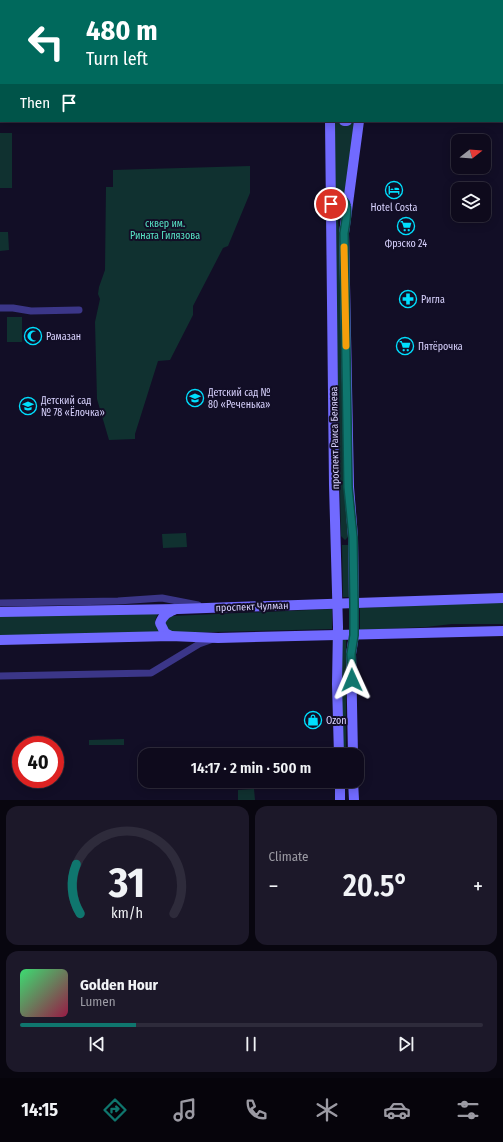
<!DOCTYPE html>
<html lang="en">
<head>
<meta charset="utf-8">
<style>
  body { margin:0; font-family:"Fira Sans Condensed",sans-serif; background:#1c1829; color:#f1f3f6; height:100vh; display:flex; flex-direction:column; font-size:15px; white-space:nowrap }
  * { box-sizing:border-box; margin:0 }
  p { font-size:13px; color:#9b9aa3 }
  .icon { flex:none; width:22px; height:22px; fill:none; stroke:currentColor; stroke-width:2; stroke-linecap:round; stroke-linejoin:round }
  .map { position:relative; height:800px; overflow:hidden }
  .details { display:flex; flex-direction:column; gap:6px; padding:6px; background:#08060f; flex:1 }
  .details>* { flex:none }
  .banner { position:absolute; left:0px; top:0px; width:503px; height:122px; box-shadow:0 2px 10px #0003,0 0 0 1px #2e2b3b; background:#00695c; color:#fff; overflow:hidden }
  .needle { width:26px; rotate:73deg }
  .tools { position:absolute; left:451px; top:134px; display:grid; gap:8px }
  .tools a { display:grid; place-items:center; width:40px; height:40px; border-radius:8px; background:#0e0a1c; box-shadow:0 2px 10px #0003,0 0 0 1px #2e2b3b; font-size:20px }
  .speed { position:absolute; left:12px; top:736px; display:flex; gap:8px; font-size:20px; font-weight:700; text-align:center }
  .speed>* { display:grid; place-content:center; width:52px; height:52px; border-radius:50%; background:#0e0a1c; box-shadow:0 2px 10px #0003,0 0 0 1px #2e2b3b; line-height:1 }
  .speed .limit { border:6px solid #d22; background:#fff; color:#111 }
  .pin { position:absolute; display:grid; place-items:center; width:34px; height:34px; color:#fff; margin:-17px; border:2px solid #fff; border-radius:50%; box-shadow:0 1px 4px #0007 }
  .me { position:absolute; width:44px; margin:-22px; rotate:359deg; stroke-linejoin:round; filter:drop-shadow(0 0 3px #0008) }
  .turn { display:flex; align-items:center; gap:14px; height:84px; padding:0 20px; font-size:18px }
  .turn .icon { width:52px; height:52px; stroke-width:2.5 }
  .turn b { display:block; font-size:28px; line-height:34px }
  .then { display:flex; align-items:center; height:38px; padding:0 20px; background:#0003; gap:8px; font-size:15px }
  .big { font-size:30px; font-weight:600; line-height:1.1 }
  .details .card { flex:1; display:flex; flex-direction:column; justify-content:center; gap:6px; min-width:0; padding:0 14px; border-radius:12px; background:#1c1829 }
  .details .dial { align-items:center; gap:0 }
  .dial svg { height:104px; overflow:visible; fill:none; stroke:#2e2b3b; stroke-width:7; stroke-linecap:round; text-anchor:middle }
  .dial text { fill:#f1f3f6; stroke:none }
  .song { display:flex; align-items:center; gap:12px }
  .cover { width:48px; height:48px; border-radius:6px; background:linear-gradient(135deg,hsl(140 70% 55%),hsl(340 70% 35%)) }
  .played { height:4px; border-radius:2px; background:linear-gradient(90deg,#0f766e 25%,#2e2b3b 25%) }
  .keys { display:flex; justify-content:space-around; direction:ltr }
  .heat { display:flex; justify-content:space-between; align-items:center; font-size:22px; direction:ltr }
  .details .tiles { flex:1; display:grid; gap:6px; grid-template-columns:1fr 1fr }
  .card:last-child { grid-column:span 2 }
  .trip { position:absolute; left:138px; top:748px; width:226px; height:40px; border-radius:12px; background:#0e0a1c; box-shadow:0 2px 10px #0003,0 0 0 1px #2e2b3b; font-weight:600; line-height:40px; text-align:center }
  .tab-bar { display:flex; height:64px; justify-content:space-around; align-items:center; background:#06040b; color:#9b9aa3 }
  .tab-bar .icon { width:28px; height:28px }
  .tab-bar .current { color:#0f766e }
  .tab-bar b { font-size:18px; color:#f1f3f6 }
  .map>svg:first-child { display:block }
</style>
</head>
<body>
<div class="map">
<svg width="503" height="800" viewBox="0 0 503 800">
  <rect width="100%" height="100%" fill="#120e26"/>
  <g fill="#103130">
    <path d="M0,0H249L1,1L0,5Z"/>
    <path d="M334,121L347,124L355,121L344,198L340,196L334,197Z"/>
    <rect x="0" y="133" width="12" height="55"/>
    <path d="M250,166V193L228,246L223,248L193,306V315L170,360L158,361L135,434V439L109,440L97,399L95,322L100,299L98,294L99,287L105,270L106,187H113V170Z"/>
    <path d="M337,203L340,205L338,222L341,245L348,537L345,540L341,536L334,205Z"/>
    <path d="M0,232H8L9,250L0,251Z"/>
    <rect x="7" y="317" width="15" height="25"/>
    <path d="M186,533L187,547L163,548L162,534Z"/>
    <path d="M342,545H348L349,597H343Z"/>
    <path d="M491,602H503V624H452L426,627L360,630V608Z"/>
    <path d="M332,609V629L172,633L169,632L164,621L172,616Z"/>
    <path d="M159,613C153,620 155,626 160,633L0,636V616Z"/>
    <path d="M341,640H346V755H342Z"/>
    <path d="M124,739V745H89V740Z"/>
    <path d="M254,789L255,800H238V790Z"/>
  </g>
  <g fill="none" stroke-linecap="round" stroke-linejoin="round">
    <g stroke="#3b3688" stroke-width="7">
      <path d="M0,308H13L31,311L79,310"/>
      <path d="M0,603L118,601L162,598L198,605"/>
      <path d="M0,676L151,673L199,644L213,639"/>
    </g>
    <g stroke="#716aff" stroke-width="10">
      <path d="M327,0V1"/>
      <path d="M357,0V1"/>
      <path d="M502,11H503"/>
      <path d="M0,17H1"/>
      <path d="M330,121L334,485L338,627L337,684L339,755"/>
      <path d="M344,121H347"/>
      <path d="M0,612L178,609L503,598"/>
      <path d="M171,636L165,633L160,623C163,615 167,613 174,610"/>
      <path d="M0,640L171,636L218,638L503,631"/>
      <path d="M353,755L351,654L354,635V604L353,537L349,487L344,233L359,121"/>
      <path d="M340,781V800"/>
      <path d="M353,781L354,800"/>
    </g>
  </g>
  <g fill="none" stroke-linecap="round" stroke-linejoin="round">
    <g stroke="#0a4d48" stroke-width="10">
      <path id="route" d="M331,204C336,198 344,197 346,206C348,212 345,227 344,233L348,487L353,537L354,604V635L351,654L352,680"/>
    </g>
    <use href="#route" stroke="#0f766e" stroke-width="7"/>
    <path stroke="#f59e0b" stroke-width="7" d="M344,247L346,346"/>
  </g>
  <defs>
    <g id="hotel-ring" transform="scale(0.9)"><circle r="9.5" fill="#120e26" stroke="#00dffe" stroke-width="1.5"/><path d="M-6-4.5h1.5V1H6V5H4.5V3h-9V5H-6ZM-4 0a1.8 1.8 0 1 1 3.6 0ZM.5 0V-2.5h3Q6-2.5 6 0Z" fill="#00dffe"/></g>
    <g id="supermarket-ring" transform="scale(0.9)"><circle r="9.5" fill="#120e26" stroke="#00dffe" stroke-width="1.5"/><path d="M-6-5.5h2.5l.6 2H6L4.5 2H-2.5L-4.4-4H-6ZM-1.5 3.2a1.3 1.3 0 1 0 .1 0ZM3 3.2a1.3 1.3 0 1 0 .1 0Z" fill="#00dffe"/></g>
    <g id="pharmacy-ring" transform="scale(0.9)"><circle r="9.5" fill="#120e26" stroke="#00dffe" stroke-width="1.5"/><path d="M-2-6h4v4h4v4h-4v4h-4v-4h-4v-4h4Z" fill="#00dffe"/></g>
    <g id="mosque-ring" transform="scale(0.9)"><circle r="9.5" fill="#120e26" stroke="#00dffe" stroke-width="1.5"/><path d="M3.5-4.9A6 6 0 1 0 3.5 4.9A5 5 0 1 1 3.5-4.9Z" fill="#00dffe"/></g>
    <g id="school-ring" transform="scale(0.9)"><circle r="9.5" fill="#120e26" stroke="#00dffe" stroke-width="1.5"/><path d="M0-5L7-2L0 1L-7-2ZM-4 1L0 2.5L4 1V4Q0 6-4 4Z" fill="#00dffe"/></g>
    <g id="shop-ring" transform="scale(0.9)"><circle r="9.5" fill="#120e26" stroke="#00dffe" stroke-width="1.5"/><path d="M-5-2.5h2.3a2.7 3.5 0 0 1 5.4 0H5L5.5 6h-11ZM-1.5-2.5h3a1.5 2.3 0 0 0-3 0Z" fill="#00dffe"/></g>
  </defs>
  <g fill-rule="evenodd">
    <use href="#hotel-ring" x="394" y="190"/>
    <use href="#supermarket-ring" x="406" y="226"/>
    <use href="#pharmacy-ring" x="408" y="299"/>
    <use href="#mosque-ring" x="33" y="336"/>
    <use href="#supermarket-ring" x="405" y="346"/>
    <use href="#school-ring" x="195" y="398"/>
    <use href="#school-ring" x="28" y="406"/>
    <use href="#shop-ring" x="313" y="720"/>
  </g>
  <g text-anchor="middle" stroke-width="4" stroke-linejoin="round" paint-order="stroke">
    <g font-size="10" fill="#d9d3ff" stroke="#120e26" text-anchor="start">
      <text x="394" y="211" text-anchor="middle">Hotel Costa</text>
      <text x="406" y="247" text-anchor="middle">Фрэско 24</text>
      <text x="421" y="303">Ригла</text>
      <text x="46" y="340">Рамазан</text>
      <text x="418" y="350">Пятёрочка</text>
      <text x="208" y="396">Детский сад №<tspan x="208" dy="12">80 «Реченька»</tspan></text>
      <text x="41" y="404">Детский сад<tspan x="41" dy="12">№ 78 «Ёлочка»</tspan></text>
      <text x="326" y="724">Ozon</text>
    </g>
    <g font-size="10" fill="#58e6c6" stroke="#120e26">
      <text x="165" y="227">сквер им.<tspan x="165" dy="12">Рината Гилязова</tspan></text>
    </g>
    <g font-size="10" fill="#d9d3ff" stroke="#120e26">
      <text transform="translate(334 438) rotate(-91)" y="4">проспект Раиса Беляева</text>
      <text transform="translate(252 606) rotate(-2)" y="4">проспект Чулман</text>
    </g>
  </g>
</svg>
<div class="tools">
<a><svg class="needle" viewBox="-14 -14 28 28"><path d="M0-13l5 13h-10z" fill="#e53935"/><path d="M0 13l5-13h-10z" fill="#9b9aa3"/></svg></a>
<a><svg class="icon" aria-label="layers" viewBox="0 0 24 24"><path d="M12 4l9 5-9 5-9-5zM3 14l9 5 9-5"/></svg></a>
</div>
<div class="speed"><div class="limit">40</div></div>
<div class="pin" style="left:331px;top:204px;background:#d93025"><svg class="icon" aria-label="arrive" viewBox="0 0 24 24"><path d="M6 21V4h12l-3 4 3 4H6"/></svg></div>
<svg class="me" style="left:352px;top:680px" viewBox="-20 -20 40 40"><path d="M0-17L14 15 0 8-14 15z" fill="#0f766e" stroke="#fff" stroke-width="4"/></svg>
<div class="trip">14:17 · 2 min · 500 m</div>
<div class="banner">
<div class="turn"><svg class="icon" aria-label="left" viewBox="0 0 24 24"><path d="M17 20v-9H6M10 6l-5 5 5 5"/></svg><div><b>480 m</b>Turn left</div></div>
<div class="then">Then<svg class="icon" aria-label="arrive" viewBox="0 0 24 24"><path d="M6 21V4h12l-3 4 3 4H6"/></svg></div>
</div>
</div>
<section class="details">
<div class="tiles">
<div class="card dial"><svg viewBox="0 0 100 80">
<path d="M14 69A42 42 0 1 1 86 69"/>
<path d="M14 69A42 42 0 0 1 11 31" stroke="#0f766e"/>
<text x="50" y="56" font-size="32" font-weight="700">31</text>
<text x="50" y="72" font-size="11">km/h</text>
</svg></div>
<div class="card"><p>Climate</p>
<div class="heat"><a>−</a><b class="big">20.5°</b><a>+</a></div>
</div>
<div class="card">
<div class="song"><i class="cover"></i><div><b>Golden Hour</b><p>Lumen</p></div></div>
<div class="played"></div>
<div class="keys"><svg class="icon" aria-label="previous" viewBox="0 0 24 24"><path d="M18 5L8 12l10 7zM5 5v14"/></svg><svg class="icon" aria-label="pause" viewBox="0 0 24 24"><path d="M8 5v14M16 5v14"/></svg><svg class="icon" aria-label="next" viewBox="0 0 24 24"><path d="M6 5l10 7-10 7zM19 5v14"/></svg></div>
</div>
</div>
</section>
<nav class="tab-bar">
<b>14:15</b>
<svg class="icon current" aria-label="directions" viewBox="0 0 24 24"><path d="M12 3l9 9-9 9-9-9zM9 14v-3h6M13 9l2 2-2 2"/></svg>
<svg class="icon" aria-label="music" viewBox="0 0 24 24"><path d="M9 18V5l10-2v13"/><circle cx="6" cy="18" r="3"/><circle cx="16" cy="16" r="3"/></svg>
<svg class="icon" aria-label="phone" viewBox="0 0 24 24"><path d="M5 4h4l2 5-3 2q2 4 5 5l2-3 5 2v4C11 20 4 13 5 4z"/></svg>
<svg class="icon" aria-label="climate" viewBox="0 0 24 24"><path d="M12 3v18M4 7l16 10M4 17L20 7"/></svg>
<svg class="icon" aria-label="car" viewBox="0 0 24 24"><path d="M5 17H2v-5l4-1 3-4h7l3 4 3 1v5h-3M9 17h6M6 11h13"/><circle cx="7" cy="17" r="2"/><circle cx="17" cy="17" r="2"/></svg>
<svg class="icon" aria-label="filters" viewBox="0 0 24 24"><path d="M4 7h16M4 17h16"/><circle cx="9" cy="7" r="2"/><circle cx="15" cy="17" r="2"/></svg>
</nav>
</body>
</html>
